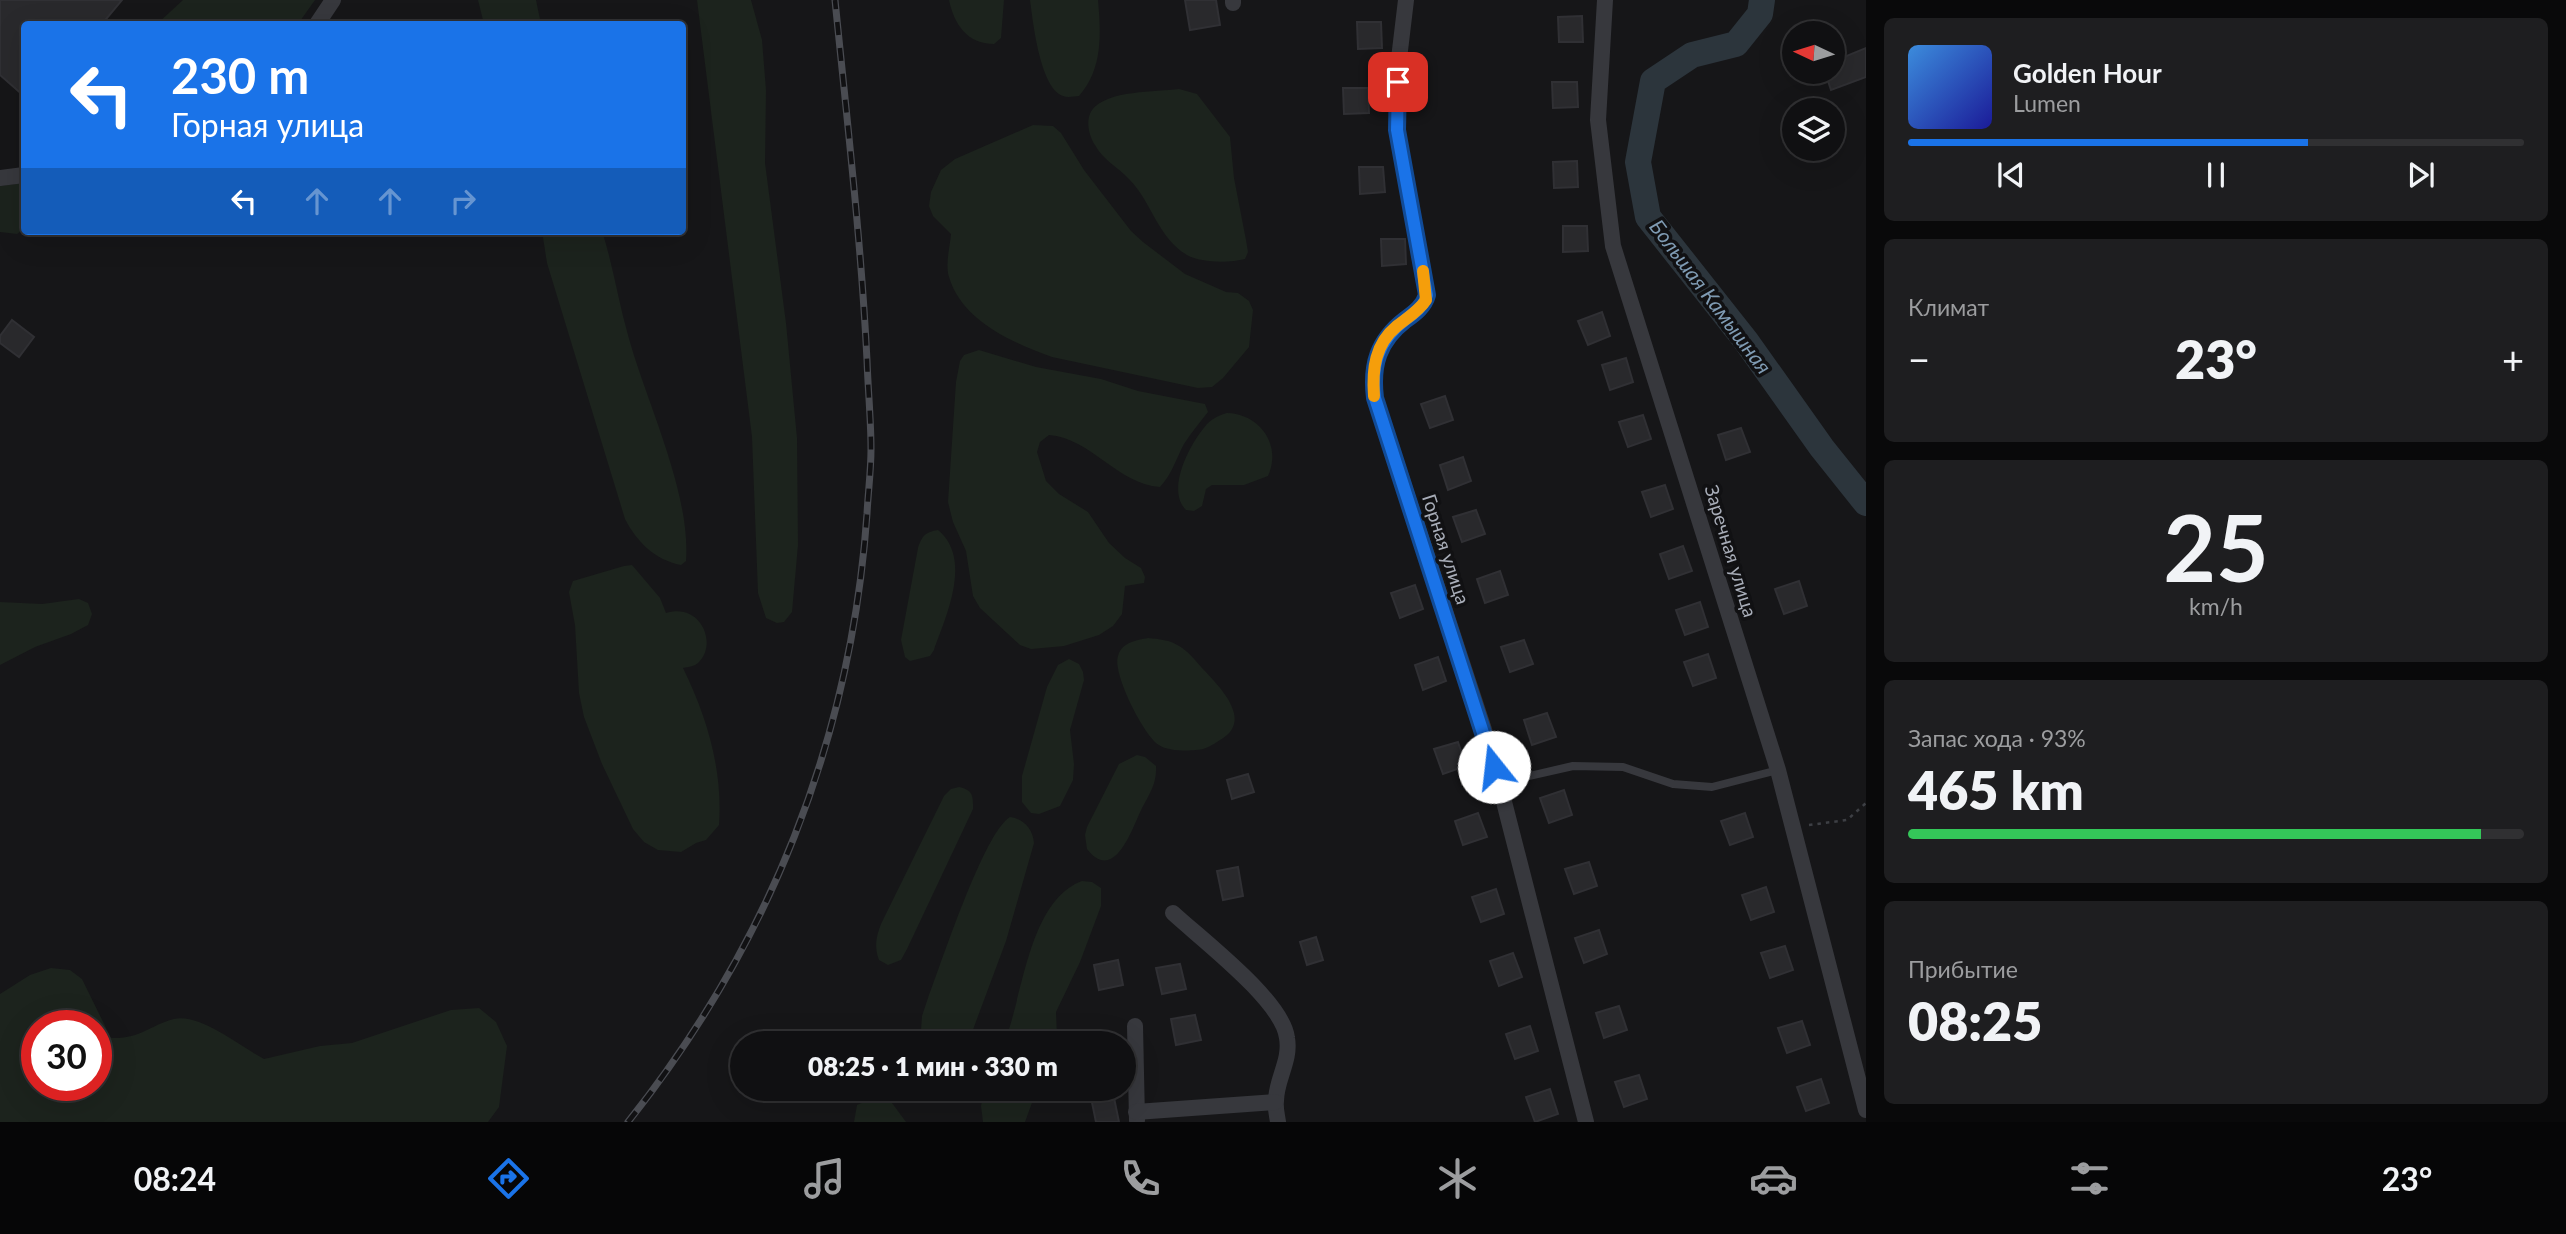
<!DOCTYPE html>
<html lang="ru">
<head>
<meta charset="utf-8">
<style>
  body { margin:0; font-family:Lato,sans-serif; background:#1e1e20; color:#f1f3f6; height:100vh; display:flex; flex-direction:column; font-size:26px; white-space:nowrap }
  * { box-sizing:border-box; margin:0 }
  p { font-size:23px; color:#9c9d9f }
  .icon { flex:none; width:38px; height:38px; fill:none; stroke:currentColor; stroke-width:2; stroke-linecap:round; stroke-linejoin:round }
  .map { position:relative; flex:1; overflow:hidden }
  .sheet { display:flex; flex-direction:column; gap:18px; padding:18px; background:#09090a; width:700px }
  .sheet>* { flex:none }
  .top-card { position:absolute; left:21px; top:21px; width:665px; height:214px; border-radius:7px; box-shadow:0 7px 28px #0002,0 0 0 2px #303032; background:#1a73e8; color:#fff; overflow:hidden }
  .needle { width:46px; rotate:274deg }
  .controls { position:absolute; left:1782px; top:21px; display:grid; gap:14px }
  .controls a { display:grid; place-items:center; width:63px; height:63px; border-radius:50%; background:#101012; box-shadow:0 7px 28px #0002,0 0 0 2px #303032; font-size:35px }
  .speed { position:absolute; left:21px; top:1010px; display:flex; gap:14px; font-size:35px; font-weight:700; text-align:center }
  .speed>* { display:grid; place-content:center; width:91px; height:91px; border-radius:50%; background:#101012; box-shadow:0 7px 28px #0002,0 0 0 2px #303032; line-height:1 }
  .speed .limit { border:10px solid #d22; background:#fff; color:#111 }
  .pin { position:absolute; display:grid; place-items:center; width:60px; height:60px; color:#fff; margin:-30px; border-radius:14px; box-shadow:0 4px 10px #0006 }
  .me { position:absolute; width:77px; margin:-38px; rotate:344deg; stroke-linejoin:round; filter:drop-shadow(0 0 5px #0008) }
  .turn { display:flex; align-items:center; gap:24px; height:147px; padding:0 35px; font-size:32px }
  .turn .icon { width:91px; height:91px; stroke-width:2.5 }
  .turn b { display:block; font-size:49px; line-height:60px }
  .lanes { display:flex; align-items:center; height:66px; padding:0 35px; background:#0003; justify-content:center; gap:35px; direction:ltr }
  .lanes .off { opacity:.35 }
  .big { font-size:52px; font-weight:800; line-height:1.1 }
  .sheet .card { flex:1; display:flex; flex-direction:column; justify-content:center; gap:10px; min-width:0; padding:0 24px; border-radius:10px; background:#1e1e20 }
  .sheet .dial { align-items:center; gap:0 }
  .dial b { font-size:91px; line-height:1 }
  .song { display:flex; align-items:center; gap:21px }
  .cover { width:84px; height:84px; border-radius:10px; background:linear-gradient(135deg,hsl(210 70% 55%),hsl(240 70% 35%)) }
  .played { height:7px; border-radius:4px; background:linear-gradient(90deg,#1a73e8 65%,#303032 65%) }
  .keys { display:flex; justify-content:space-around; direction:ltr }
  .heat { display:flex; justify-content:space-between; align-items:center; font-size:38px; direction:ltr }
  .charge { height:10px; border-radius:5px; background:linear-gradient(90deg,#34c759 93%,#303032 0) }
  .trip { position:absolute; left:730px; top:1031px; width:406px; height:70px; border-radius:35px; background:#101012; box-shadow:0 7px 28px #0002,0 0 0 2px #303032; font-weight:800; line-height:70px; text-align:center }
  .menu { display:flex; height:112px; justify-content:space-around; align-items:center; background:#060607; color:#9c9d9f }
  .menu .icon { width:49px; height:49px }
  .menu .active { color:#1a73e8 }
  .menu b { font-size:32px; color:#f1f3f6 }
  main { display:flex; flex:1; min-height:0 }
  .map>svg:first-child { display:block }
</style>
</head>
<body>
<main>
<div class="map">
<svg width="1866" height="1122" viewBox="0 0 1866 1122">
  <rect width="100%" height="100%" fill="#161618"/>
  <g fill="#1c231d" fill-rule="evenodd">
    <path d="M183,0H315L298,24H157Z"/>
    <path d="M478,0H536L541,24H484Z"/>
    <path d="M697,0H751L762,40L766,90L765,163L786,323L797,438L798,545L792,612L784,622L777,623L766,618L758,593L752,437Z"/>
    <path d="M949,0H1004L1001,38L994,44C967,44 954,24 949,0Z"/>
    <path d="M1030,0H1098C1101,34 1103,69 1079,96C1075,96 1068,98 1063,96C1040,88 1033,22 1030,0Z"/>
    <path d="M1179,89L1197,94L1230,137L1234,178L1246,240L1248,252L1245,259C1230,263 1201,263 1187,255C1157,237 1152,202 1129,179C1118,167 1103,160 1095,145C1089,136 1085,120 1092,110C1107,90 1156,92 1179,89Z"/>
    <path d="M1033,125L1053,126L1061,133L1084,170L1131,231L1143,242L1185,274L1226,292L1238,293L1249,301L1253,310L1249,347L1223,378L1212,387L1198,388L1052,357C1013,343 962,321 949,277C945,264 950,247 951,234L933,216L929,206L931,192L941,170L955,159Z"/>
    <path d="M24,183V226H22L21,231L17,234L0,232V186Z"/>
    <path d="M542,231H602C613,265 618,300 628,335C646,402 691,492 686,561L681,565C655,560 637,542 625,519L547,263Z"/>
    <path d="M979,350L1036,367L1101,379L1138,391L1205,404L1208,412C1200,422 1191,433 1184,444C1176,459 1172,474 1160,487C1117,484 1091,438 1049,435L1040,442L1037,452L1046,481L1059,494L1088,512L1109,543L1125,558L1141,568L1145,577L1144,583L1125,586L1122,614L1113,626L1099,635L1064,646L1031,649L1020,645L980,608L973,596L966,551L953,522L948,502L956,382L960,361L964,355Z"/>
    <path d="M1227,413C1260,414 1282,445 1268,476L1244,485H1212L1206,489L1202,506L1194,511L1186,510C1165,489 1191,442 1207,424C1213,418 1220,415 1227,413Z"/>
    <path d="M938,530C973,559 946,616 934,650L930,656L910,661L905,657L901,640L918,548C922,536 925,532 938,530Z"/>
    <path d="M632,565L660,598L666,613C700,602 718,643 699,662C696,666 688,667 683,668C707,717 723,770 719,825L706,840L696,843L681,852L658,850L644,842L633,829L602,764L584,717L579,693L575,625L569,592L573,581L624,566Z"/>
    <path d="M79,599L88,603L92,614L88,625L71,634L35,647L0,665V602L42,604Z"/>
    <path d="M1148,638C1159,639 1170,640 1179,646C1188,651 1195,660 1202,668C1219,686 1255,721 1220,740C1213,745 1204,750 1196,750C1186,751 1167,751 1159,745C1144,736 1112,673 1118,656C1122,642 1137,640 1148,638Z"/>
    <path d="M1069,659L1079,664L1083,672L1084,680L1070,730L1074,764L1073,780L1060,806L1039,814L1031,813L1022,802V776L1047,687L1058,665Z"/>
    <path d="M1137,755L1145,757L1156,766C1157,783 1150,793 1142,808C1133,826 1115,885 1087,849L1085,835L1087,827L1119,764Z"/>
    <path d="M959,787C973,790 973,796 973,809L907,949L901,960L888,965L879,960C874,947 876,937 881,924L944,796L951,789Z"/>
    <path d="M1010,817C1024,819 1033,829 1034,843L1006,941L968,1043H920L922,1016L928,998C941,964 984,832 1010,817Z"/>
    <path d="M1082,881L1092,882L1101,888V906L1080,962L1056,1012L1057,1036L1054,1043H1004C1023,998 1028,901 1082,881Z"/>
    <path d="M51,968L70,970L82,979L111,1038C141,1039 148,1026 174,1019C200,1013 241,1047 264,1059L320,1046L352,1043L451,1010L479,1008L496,1022L507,1046L499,1107L488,1122H0V994L30,975ZM37,1026H96V1085H37Z"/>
    <path d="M984,1089H1037L1025,1122H983L981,1106Z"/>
    <path d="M882,1097L892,1103L906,1122H854L857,1105L868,1100Z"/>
  </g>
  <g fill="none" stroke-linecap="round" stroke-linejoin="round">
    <path stroke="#2c353c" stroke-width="26" d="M1762,0L1760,14L1736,44L1692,55L1653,81L1638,162L1648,217L1746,341L1822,448L1866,503"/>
  </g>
  <g fill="#29292c" stroke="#303034" stroke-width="2">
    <path d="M0,0H122L102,24H24V96L0,75Z"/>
    <path d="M1185,0H1216L1220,25L1190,30Z"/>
    <path d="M1582,16L1583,42H1559L1558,17Z"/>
    <path d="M1357,22H1381L1382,48L1358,49Z"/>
    <path d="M1866,48V77L1831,90L1825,72H1832V62Z"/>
    <path d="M1552,82H1577L1578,107L1553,108Z"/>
    <path d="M1343,88H1368L1369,113L1344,114Z"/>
    <path d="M1577,161L1578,187L1554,188L1553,162Z"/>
    <path d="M1359,167H1383L1385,192L1360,194Z"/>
    <path d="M1563,226H1587L1588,251L1563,252Z"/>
    <path d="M1381,239H1405L1406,264L1382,266Z"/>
    <path d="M1602,312L1610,336L1588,345L1578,321Z"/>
    <path d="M12,320L34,337L19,357L0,343V336Z"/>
    <path d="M1626,358L1633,382L1610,390L1602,365Z"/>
    <path d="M1445,396L1453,420L1430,428L1421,404Z"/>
    <path d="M1643,415L1651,439L1628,447L1619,422Z"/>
    <path d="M1741,428L1750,452L1726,460L1718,435Z"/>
    <path d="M1463,457L1471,481L1448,490L1440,465Z"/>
    <path d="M1665,485L1673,509L1651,517L1642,492Z"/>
    <path d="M1476,510L1485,534L1462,542L1453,517Z"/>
    <path d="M1683,546L1692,571L1669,579L1660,554Z"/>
    <path d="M1500,571L1508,595L1485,603L1477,579Z"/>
    <path d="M1799,581L1807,606L1784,614L1775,589Z"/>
    <path d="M1415,585L1423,609L1400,618L1391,593Z"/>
    <path d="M1700,602L1708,627L1685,635L1676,610Z"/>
    <path d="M1524,640L1533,664L1510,672L1501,647Z"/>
    <path d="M1708,654L1716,678L1693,686L1684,662Z"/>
    <path d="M1438,657L1446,681L1423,690L1415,665Z"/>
    <path d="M1547,713L1556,737L1532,745L1524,720Z"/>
    <path d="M1458,742L1466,766L1443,774L1434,749Z"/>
    <path d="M1248,774L1254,792L1232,799L1227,780Z"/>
    <path d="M1564,790L1572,815L1549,823L1540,798Z"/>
    <path d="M1478,813L1487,837L1463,845L1455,821Z"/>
    <path d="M1745,813L1753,837L1730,845L1721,821Z"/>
    <path d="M1589,862L1597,886L1574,894L1565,869Z"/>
    <path d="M1238,867L1243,896L1223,900L1217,871Z"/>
    <path d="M1766,887L1774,912L1751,920L1742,895Z"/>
    <path d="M1496,889L1504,914L1481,922L1472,897Z"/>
    <path d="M1599,930L1607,954L1584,963L1575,938Z"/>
    <path d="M1316,937L1323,960L1307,965L1300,942Z"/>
    <path d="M1785,946L1793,970L1770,978L1761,953Z"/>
    <path d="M1513,953L1522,977L1499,986L1490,961Z"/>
    <path d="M1118,960L1123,985L1099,990L1094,965Z"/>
    <path d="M1180,964L1186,989L1162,994L1156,968Z"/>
    <path d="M1619,1006L1627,1030L1604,1038L1596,1013Z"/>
    <path d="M1195,1015L1201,1040L1176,1045L1171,1019Z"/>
    <path d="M1802,1021L1810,1045L1787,1053L1778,1028Z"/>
    <path d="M1530,1026L1538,1051L1515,1059L1506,1034Z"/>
    <path d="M1639,1075L1647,1099L1624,1107L1615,1082Z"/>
    <path d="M1821,1079L1829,1103L1806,1111L1797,1087Z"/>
    <path d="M1089,1088H1112L1119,1122H1096Z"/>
    <path d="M1550,1089L1558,1114L1535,1122L1526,1097Z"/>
  </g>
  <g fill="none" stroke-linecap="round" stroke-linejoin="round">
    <path stroke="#3d3f44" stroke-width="2.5" stroke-dasharray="3.5 5" stroke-linecap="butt" d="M1809,825L1847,820L1866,803"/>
    <path stroke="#37383d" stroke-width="8" d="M1499,783L1573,766L1623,767L1673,784L1712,787L1778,770"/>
    <g stroke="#37383d" stroke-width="16">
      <path d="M1233,0V3"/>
      <path d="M1406,0L1398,67L1397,130L1427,295C1424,306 1415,313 1405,320C1378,341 1371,365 1375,398L1491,751L1586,1122"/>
      <path d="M1605,0L1598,120L1613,246L1778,770L1866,1110"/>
      <path d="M317,24L333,0"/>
      <path d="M0,178L24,175"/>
      <path d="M1173,913C1201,939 1283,1001 1287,1038C1291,1061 1276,1079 1276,1101C1275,1108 1277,1115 1278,1122"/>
      <path d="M1135,1026L1137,1120"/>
      <path d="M1136,1112L1275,1102"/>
    </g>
    <g stroke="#4a4c52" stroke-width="7">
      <path id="rail" d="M628,1122C769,945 851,740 867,514C868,493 871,471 871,449C871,420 868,390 867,360C861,240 847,120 835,0"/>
    </g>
    <use href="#rail" stroke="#111113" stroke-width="4.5" stroke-dasharray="13" stroke-linecap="butt"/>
  </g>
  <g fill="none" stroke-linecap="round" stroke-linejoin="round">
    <g stroke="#114b97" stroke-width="18">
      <path id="route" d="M1398,82L1397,130L1427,295C1424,306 1415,313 1405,320C1378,341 1371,365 1375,398L1494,767"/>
    </g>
    <use href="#route" stroke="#1a73e8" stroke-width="12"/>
    <path stroke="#f59e0b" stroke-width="12" d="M1374,396C1372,369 1375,344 1397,326C1407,318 1419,311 1426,300L1423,271"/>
  </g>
  <g text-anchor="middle" stroke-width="7" stroke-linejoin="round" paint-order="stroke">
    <g font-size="19" fill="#a8adb8" stroke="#111113">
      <text transform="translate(1446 549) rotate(72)" y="7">Горная улица</text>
      <text transform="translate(1731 551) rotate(73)" y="7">Заречная улица</text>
    </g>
    <g font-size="21" font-style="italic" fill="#7f9bb3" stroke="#111113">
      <text transform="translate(1710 297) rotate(53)" y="7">Большая Камышная</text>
    </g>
  </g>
</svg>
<div class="controls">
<a><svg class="needle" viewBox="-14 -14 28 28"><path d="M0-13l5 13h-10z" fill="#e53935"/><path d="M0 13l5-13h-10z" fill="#9c9d9f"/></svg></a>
<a><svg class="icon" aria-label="layers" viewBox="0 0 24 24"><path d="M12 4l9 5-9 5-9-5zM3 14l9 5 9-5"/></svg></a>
</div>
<div class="speed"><div class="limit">30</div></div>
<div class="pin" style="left:1398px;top:82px;background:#d93025"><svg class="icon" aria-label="arrive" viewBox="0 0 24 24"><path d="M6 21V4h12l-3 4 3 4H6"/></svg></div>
<svg class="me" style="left:1494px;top:767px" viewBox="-20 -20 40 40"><circle r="19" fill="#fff"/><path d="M0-13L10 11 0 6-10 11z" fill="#1a73e8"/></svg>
<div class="trip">08:25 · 1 мин · 330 m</div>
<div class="top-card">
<div class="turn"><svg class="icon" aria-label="left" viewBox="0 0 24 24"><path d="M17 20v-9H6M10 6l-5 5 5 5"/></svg><div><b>230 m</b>Горная улица</div></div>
<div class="lanes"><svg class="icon" aria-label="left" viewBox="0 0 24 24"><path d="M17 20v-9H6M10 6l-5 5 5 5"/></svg><svg class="icon off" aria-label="ahead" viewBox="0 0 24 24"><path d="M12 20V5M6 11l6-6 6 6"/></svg><svg class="icon off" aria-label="ahead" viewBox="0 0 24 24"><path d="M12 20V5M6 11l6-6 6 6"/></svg><svg class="icon off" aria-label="right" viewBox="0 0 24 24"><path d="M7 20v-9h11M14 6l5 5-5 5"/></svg></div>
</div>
</div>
<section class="sheet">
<div class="card">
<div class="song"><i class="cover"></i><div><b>Golden Hour</b><p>Lumen</p></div></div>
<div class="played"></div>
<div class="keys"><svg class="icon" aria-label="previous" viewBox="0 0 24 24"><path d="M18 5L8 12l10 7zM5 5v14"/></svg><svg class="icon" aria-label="pause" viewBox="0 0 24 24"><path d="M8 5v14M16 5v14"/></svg><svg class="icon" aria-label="next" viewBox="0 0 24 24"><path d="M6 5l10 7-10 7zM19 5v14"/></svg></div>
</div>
<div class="card"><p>Климат</p>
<div class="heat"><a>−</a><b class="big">23°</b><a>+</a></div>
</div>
<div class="card dial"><b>25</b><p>km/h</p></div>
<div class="card"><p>Запас хода · 93%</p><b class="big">465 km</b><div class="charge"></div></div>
<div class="card"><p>Прибытие</p><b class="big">08:25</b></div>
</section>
</main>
<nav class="menu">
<b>08:24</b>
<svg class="icon active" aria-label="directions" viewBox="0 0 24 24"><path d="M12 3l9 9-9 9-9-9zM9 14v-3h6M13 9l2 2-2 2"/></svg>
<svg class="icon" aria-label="music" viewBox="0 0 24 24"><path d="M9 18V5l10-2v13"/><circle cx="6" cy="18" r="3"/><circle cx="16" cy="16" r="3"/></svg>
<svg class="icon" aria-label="phone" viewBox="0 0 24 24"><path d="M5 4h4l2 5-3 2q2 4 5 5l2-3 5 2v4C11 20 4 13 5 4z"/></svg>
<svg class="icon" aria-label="climate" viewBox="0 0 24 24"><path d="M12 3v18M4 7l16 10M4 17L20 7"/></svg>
<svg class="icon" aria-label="car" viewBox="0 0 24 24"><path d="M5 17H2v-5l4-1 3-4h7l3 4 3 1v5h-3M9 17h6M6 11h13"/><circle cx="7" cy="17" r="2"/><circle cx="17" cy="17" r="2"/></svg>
<svg class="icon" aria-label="filters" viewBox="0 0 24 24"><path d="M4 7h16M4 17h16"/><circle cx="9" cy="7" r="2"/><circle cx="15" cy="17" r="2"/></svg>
<b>23°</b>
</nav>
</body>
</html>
